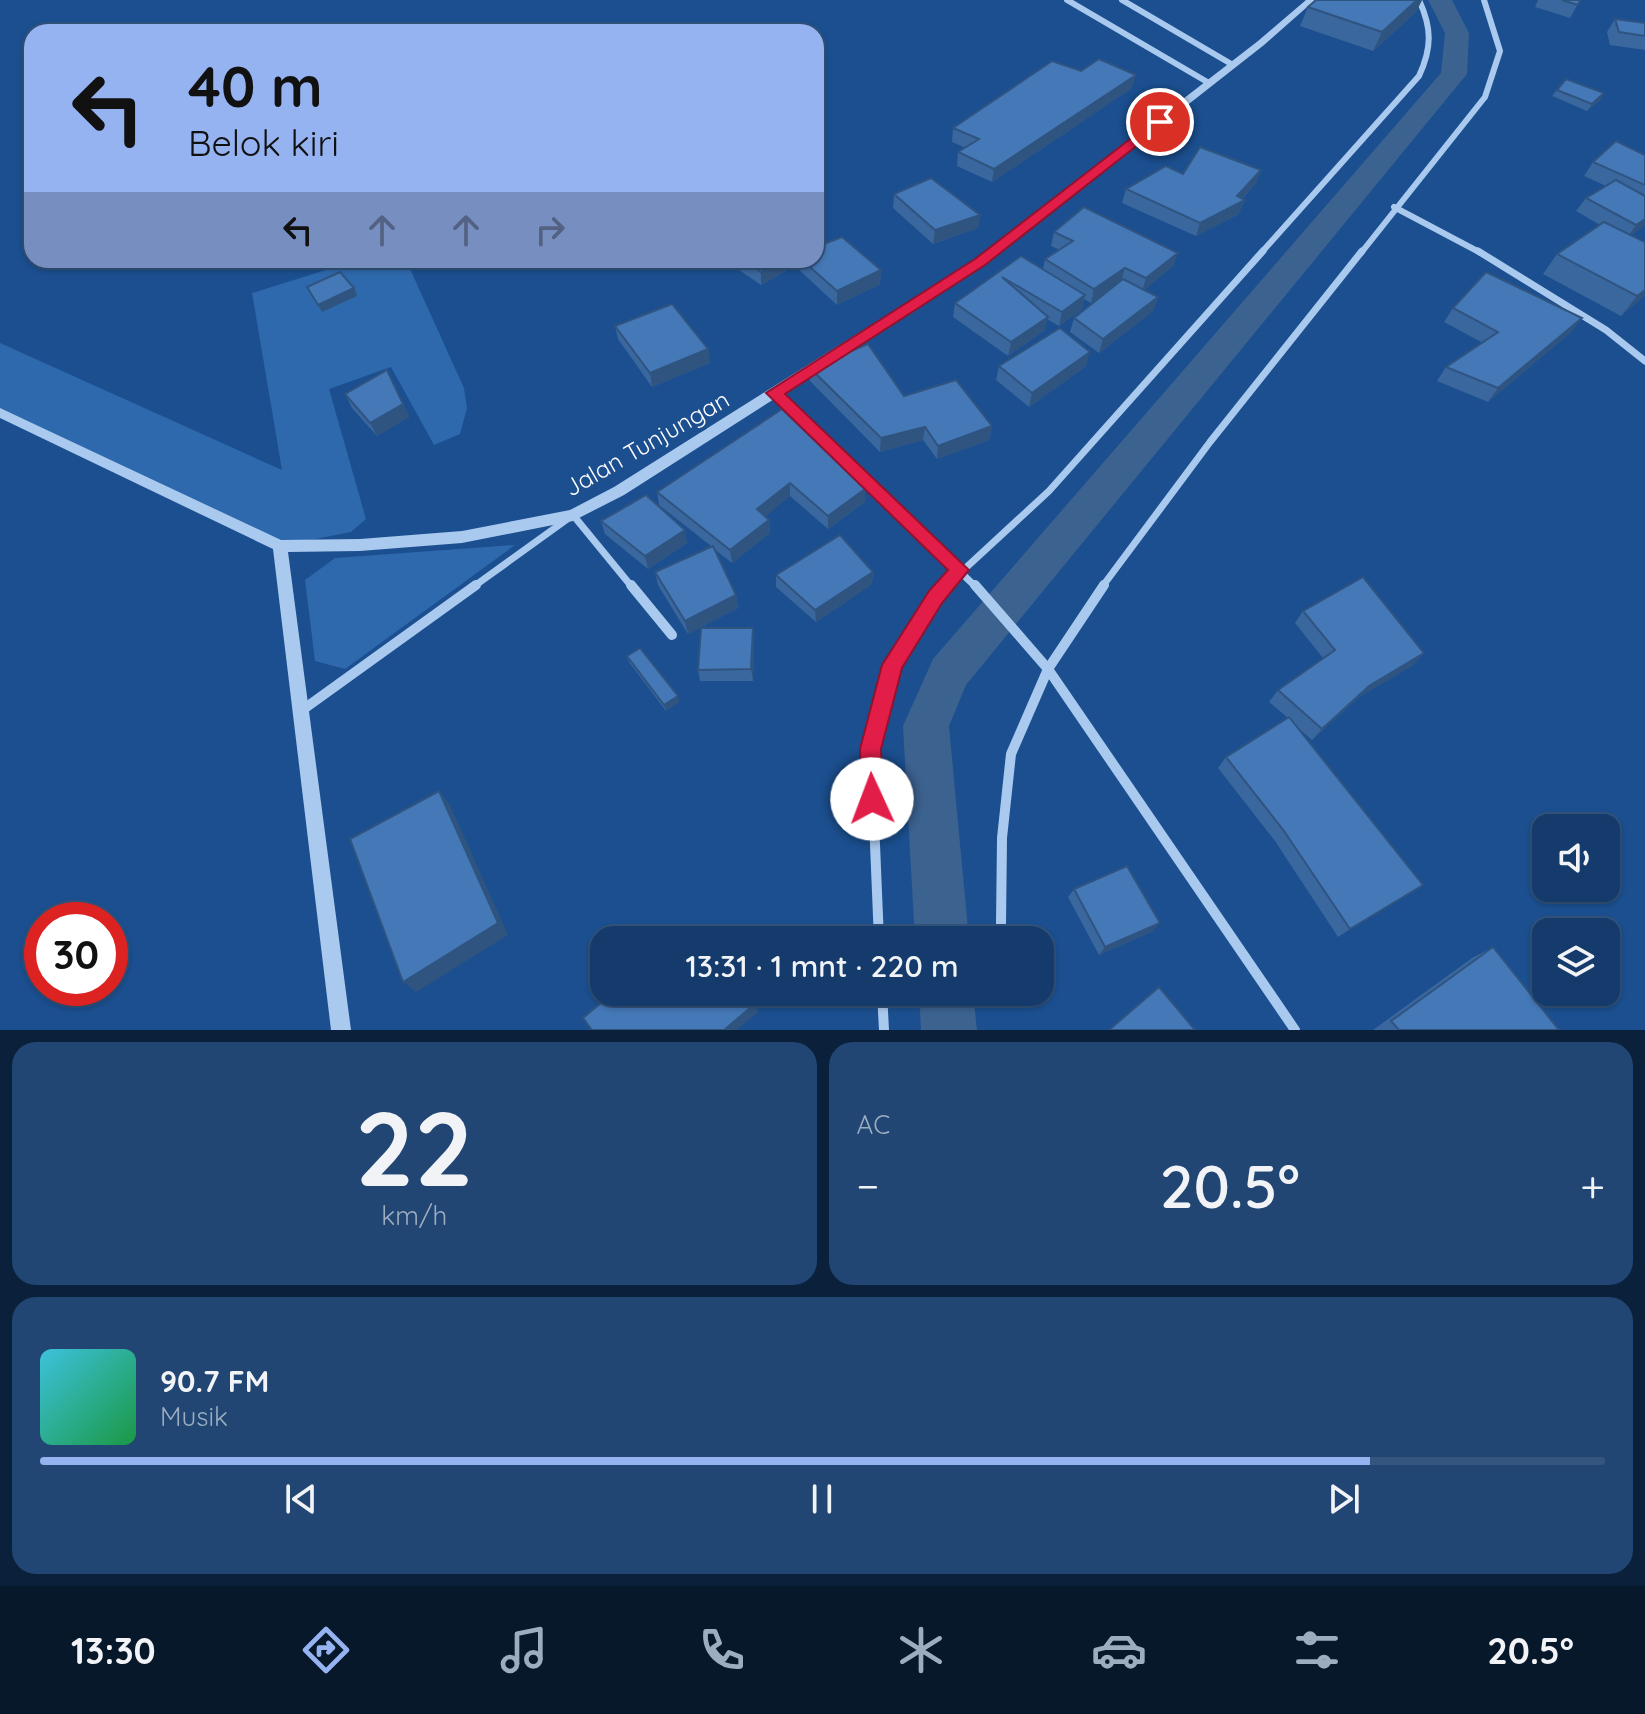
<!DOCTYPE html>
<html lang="id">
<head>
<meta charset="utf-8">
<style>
  body { margin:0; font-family:Quicksand,sans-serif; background:#214673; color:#f1f3f6; height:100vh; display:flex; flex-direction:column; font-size:30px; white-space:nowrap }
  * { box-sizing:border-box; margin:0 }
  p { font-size:26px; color:#9dadc1 }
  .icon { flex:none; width:44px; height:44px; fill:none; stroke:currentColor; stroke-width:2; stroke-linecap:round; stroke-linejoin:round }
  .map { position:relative; height:1030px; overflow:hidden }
  .side { display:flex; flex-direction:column; gap:12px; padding:12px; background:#0b203b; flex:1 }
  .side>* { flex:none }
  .top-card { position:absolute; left:24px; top:24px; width:800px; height:244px; border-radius:24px; box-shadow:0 2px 6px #0004,0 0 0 2px #33557e; background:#95b2f1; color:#111; overflow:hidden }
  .tools { position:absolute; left:1532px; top:814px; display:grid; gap:16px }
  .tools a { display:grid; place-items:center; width:88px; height:88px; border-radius:16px; background:#143b6b; box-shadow:0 2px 6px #0004,0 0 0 2px #33557e; font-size:40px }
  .speed { position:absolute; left:24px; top:902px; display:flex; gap:16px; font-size:40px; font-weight:700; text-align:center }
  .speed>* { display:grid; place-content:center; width:104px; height:104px; border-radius:50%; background:#143b6b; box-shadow:0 2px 6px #0004,0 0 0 2px #33557e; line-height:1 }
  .speed .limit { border:12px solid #d22; background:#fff; color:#111 }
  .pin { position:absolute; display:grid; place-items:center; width:68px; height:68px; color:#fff; margin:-34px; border:4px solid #fff; border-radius:50%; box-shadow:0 2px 8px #0007 }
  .me { position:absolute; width:88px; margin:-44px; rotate:358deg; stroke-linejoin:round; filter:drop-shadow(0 0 6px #0008) }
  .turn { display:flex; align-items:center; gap:28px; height:168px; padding:0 32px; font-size:36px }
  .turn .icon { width:104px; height:104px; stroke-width:2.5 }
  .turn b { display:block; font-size:56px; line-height:68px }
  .lanes { display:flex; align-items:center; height:76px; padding:0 32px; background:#0003; justify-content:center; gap:40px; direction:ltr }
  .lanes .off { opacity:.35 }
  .big { font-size:60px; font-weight:600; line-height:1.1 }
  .side .tile { flex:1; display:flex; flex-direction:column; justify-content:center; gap:12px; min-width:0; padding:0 28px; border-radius:24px; background:#214673 }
  .side .dial { align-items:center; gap:0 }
  .dial b { font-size:104px; line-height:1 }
  .song { display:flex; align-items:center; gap:24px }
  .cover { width:96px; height:96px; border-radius:12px; background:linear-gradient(135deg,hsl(190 70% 55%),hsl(140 70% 35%)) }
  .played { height:8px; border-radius:4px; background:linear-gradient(90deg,#95b2f1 85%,#33557e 85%) }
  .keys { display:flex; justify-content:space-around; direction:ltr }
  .heat { display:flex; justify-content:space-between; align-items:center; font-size:44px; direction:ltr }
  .side .tiles { flex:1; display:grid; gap:12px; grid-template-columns:1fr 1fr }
  .tile:last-child { grid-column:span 2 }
  .trip { position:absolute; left:590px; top:926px; width:464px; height:80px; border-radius:24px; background:#143b6b; box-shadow:0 2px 6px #0004,0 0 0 2px #33557e; font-weight:600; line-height:80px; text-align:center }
  .tab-bar { display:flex; height:128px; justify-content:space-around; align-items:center; background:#08182b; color:#9dadc1 }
  .tab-bar .icon { width:56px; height:56px }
  .tab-bar .selected { color:#95b2f1 }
  .tab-bar b { font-size:36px; color:#f1f3f6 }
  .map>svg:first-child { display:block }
</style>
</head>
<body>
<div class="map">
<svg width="1645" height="1030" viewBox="0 0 1645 1030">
  <rect width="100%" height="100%" fill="#1b4f8f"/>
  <g fill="#2e69ad">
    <path d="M344,260H406L464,388L467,408L460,434L434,445L391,367L329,389L366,519L351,532L280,546L0,415V343L282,470L252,293L345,264Z"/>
    <path d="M515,545L345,669L315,661L305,580L335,558Z"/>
  </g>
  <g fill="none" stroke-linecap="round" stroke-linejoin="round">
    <g fill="#3c6290" fill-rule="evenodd">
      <path d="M1428,0H1452L1469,33L1467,74L966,685L949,726L969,940H915L903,726L933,659L1441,73L1445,33Z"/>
      <path d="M919,992H973L977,1030H921Z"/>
    </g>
    <g stroke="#a9c9ee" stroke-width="6">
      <path d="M1067,0L1209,83"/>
      <path d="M1122,0L1233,65"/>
      <path d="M1394,207L1481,253"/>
      <path d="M1261,253L1419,76C1432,48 1432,28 1419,0"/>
      <path d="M1361,253L1485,97L1500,51L1484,0"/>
    </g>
    <g stroke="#a9c9ee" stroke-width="7">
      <path d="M1478,251L1606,330L1645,361"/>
      <path d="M774,393L976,587"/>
      <path d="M473,587L573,515L632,587"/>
      <path d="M945,587L1049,491L1263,251"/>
      <path d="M1102,587L1210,442L1362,251"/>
    </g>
    <g stroke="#a9c9ee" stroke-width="10">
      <path d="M631,585L672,635"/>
      <path d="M975,585L1048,669L1295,1030"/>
      <path d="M301,711L476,585"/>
      <path d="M1001,924L1002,838L1011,754L1048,669L1104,585"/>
      <path d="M879,940L871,749L892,665L947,585"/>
      <path d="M882,992L884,1030"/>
    </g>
    <path fill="#a9c9ee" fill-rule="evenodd" d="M1306,0H1315L1264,45L984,265L624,495L573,521L462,543L360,551L288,552L351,1030H331L273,549L0,418V408L281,540L360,539L462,531L570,510L614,487L976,259L1258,41Z"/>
  </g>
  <g fill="#3a679d">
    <path d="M1316,0H1422L1416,12L1373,51L1300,26L1308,7Z"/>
    <path d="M1538,0H1580L1570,18L1535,7Z"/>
    <path d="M1615,19L1645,23V50L1610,45L1607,32Z"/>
    <path d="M1132,88L992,182L957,166L958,152L966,148L952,142L953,128Z"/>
    <path d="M1557,90L1604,93L1600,100L1587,111L1552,96Z"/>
    <path d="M1645,155V225L1631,235L1645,242V295L1621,316L1543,274L1557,254L1600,225L1576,211L1586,198L1606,186L1584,176L1593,162Z"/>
    <path d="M1261,170L1256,183L1242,199L1239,214L1196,236L1122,203L1126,189L1183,174Z"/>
    <path d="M894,194L980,215L978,228L933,244L893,208Z"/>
    <path d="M1054,232L1178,253L1173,266L1144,290L1158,297L1153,311L1099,353L1070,332L1074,318L1113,287L1091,303L1084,299L1082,309L1059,326L1047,319L1045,330L1008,356L953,317L955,303L1021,256L1043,269L1045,259L1060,250L1051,246Z"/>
    <path d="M727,260H788L789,269L761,285L727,262Z"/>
    <path d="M796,260H816L881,270L880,284L837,305L797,268Z"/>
    <path d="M1453,308L1582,318L1571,332L1488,402L1437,381L1446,367L1483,343L1444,322Z"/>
    <path d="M615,326L708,349L710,363L652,387L618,339Z"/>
    <path d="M999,366H1086L1029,407L996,380Z"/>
    <path d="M810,368L904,396L992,426L989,440L937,459L923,440L880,452L810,381Z"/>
    <path d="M387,370L409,417L377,436L352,408L345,394Z"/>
    <path d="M782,409L865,502L828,529L790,496L765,516L769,520L770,533L732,563L714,549L736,595L738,608L688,634L658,585L655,572L711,546L659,505L657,492Z"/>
    <path d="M601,521L687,543L648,569L605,534Z"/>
    <path d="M873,572L872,584L816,622L776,587V575Z"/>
    <path d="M1303,611L1424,653L1413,665L1359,697L1312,740L1297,727L1423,885L1338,937L1275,841L1218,768L1226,757L1288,718L1269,702L1278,690L1323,658L1295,623Z"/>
    <path d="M754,640L753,681H700L698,670Z"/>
    <path d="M627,656L679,702L666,711L629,662Z"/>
    <path d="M1074,889L1153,931L1099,955L1068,897Z"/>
    <path d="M1493,947L1559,1030H1373L1472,958Z"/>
  </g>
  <g fill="#305480">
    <path d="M1417,0H1422L1416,12L1373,51L1382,32Z"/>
    <path d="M1136,75L1132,88L992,182L994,169Z"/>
    <path d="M1604,93L1600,100L1587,111L1592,104Z"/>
    <path d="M1261,170L1256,183L1237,204L1245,200L1239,214L1196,236L1200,223L1237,196Z"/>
    <path d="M980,215L978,228L933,244L935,230Z"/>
    <path d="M1645,219V225L1626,239L1636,225Z"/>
    <path d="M1178,253L1173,266L1142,292L1146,278Z"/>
    <path d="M780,260H788L789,269L761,285V272Z"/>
    <path d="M1125,268L1121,281L1091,303L1094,289Z"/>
    <path d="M881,270L880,284L837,305V291Z"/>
    <path d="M354,288L357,296L322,312L318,305Z"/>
    <path d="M1645,290V295L1621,316L1637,296Z"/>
    <path d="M1085,295L1082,309L1059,326L1062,312Z"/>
    <path d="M1158,297L1153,311L1099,353L1103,339Z"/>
    <path d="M1048,317L1045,330L1008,356L1011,342Z"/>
    <path d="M1582,318L1571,332L1488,402L1498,388Z"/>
    <path d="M708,349L710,363L652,387L650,373Z"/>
    <path d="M1090,352L1086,366L1029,407L1032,393Z"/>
    <path d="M403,404L409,417L377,436L370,423Z"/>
    <path d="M992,426L989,440L937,459L938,446Z"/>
    <path d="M925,427L923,440L880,452L881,438Z"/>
    <path d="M790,483V496L758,523L757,509Z"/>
    <path d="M865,489V502L828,529V516Z"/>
    <path d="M769,520L770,533L732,563L730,550Z"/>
    <path d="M685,530L687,543L648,569L645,556Z"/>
    <path d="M873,572L872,584L816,622L815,610Z"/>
    <path d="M736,595L738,608L688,634L685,621Z"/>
    <path d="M753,628L754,640L753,681L751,669Z"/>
    <path d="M1424,653L1413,665L1359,697L1312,740L1322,729L1369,686Z"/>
    <path d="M678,696L679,702L666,711L664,705Z"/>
    <path d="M439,791L450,805L508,935L416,992L403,982Z"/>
    <path d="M1423,885L1410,894L1338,937L1350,929Z"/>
    <path d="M1160,923L1153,931L1099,955L1105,947Z"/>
    <path d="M756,1003L758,1012L737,1030H724Z"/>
  </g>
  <g fill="#4478b7" stroke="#305480" stroke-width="2">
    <path d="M1316,0H1417L1382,32L1308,7Z"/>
    <path d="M1562,0H1580L1578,5Z"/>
    <path d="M1615,19L1645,23V36L1619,32Z"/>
    <path d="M1099,59L1136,75L994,169L958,152L979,139L953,128L1052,61L1081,71Z"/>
    <path d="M1566,79L1604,93L1592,104L1557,90Z"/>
    <path d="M1616,141L1645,155V185L1593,162Z"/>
    <path d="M1200,147L1261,170L1237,196L1245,200L1200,223L1126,189L1166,166L1183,174Z"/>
    <path d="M931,178L980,215L935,230L894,194Z"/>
    <path d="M1616,180L1645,196V219L1636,225L1586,198Z"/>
    <path d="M1084,207L1178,253L1146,278L1125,268L1094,289L1045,259L1073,241L1054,232Z"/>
    <path d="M1604,222L1645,242V290L1637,296L1557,254Z"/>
    <path d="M842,237L881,270L837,291L802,260H816V247Z"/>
    <path d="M1021,256L1085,295L1062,312L1002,277L1048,317L1011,342L955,303Z"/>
    <path d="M743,260H780L761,272Z"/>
    <path d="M340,272L354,288L318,305L307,287Z"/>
    <path d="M1486,272L1582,318L1498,388L1446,367L1498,332L1453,308Z"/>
    <path d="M1123,279L1158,297L1103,339L1074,318Z"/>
    <path d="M672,304L708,349L650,373L615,326Z"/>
    <path d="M1060,328L1090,352L1032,393L999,366Z"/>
    <path d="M868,344L904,396L956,380L992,426L938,446L925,427L881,438L810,368Z"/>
    <path d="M387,370L403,404L370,423L345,394Z"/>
    <path d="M782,409L865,489L828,516L790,483L757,509L769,520L730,550L657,492Z"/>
    <path d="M646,495L685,530L645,556L601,521Z"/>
    <path d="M840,535L873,572L815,610L776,575Z"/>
    <path d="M713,546L736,595L685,621L655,572Z"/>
    <path d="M1363,577L1424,653L1369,686L1322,729L1278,690L1335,650L1303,611Z"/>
    <path d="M701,628H753L751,669L698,670Z"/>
    <path d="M640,648L678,696L664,705L627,656Z"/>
    <path d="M1289,717L1423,885L1350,929L1284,831L1226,757Z"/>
    <path d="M439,791L498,923L403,982L350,839Z"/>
    <path d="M1127,866L1160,923L1105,947L1074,889Z"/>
    <path d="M687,930L697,940H676Z"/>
    <path d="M1493,947L1559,1030H1399L1391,1021Z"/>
    <path d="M1159,987L1195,1030H1109Z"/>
    <path d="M614,992H746L756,1003L724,1030H592L583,1018Z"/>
  </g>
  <path fill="#e11d48" stroke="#92132f" stroke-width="2" d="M1156,119L1167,122L985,265L785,394L969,570L942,603L902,668L881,749L883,799L880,806L872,809L864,806L861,799L860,749L882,665L929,591L948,570L766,393L975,259Z"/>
  <g text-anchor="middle" stroke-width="8" stroke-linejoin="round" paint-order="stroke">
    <g font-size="24" fill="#fff" stroke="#1b4f8f">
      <text transform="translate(647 444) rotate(-30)" y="8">Jalan Tunjungan</text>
    </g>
  </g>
</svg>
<div class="tools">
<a><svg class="icon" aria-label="sound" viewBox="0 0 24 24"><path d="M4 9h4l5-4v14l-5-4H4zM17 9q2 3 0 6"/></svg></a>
<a><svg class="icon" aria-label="layers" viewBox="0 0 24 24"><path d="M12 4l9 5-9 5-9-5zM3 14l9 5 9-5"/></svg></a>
</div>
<div class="speed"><div class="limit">30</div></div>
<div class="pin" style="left:1160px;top:122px;background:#d93025"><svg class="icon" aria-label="arrive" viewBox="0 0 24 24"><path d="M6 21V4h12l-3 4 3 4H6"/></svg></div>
<svg class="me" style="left:872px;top:799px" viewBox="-20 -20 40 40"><circle r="19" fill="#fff"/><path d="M0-13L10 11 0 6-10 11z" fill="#e11d48"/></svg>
<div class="trip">13:31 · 1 mnt · 220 m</div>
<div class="top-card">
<div class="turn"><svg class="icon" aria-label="left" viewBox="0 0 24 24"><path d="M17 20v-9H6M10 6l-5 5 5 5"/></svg><div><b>40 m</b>Belok kiri</div></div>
<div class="lanes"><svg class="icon" aria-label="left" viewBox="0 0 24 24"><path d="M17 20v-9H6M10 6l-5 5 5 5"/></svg><svg class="icon off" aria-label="ahead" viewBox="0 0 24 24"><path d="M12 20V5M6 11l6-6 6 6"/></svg><svg class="icon off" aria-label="ahead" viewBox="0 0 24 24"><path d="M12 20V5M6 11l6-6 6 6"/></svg><svg class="icon off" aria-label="right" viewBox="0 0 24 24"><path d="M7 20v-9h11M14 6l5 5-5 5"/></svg></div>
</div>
</div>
<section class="side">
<div class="tiles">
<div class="tile dial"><b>22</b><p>km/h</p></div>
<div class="tile"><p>AC</p>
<div class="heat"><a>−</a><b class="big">20.5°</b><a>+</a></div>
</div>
<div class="tile">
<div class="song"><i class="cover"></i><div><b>90.7 FM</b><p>Musik</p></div></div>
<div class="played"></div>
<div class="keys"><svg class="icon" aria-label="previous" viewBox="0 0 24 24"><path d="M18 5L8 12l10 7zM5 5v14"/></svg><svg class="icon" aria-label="pause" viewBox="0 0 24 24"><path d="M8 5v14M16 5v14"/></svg><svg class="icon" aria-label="next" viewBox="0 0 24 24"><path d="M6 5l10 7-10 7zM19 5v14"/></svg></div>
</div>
</div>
</section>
<nav class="tab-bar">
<b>13:30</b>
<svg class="icon selected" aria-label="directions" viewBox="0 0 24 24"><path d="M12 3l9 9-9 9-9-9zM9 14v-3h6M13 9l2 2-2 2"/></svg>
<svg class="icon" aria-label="music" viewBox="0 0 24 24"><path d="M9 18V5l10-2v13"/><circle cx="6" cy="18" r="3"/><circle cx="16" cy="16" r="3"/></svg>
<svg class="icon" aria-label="phone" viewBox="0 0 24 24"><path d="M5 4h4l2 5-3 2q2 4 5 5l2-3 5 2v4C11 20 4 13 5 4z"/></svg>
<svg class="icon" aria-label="climate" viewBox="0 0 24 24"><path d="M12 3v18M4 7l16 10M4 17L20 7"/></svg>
<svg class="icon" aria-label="car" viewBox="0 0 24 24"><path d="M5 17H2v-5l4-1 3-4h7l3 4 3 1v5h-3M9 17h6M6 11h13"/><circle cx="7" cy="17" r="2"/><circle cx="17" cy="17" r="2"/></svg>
<svg class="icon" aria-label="filters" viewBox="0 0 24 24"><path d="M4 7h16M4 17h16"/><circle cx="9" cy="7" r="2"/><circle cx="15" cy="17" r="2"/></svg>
<b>20.5°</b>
</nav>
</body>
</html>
